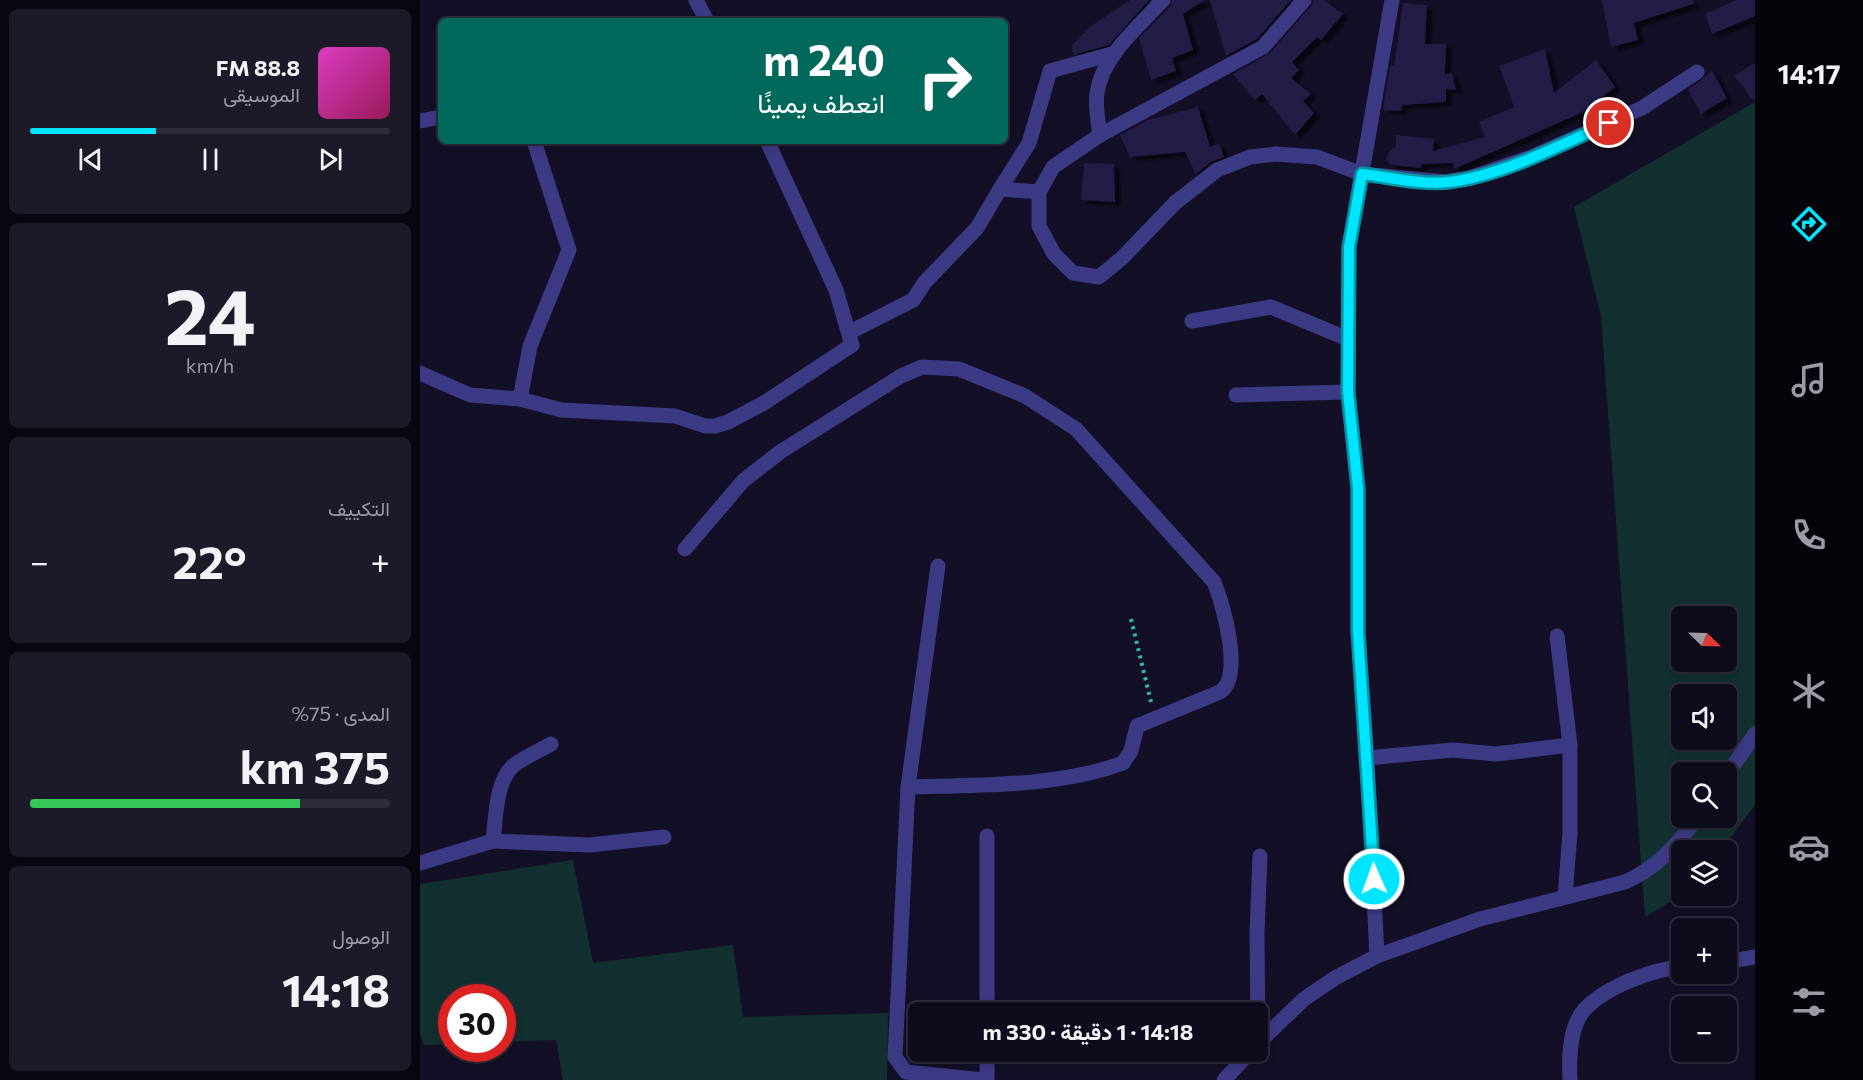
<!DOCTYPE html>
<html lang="ar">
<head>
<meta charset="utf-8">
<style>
  body { margin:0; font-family:Commissioner,Vazirmatn,sans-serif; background:#1c1929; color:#f1f3f6; direction:rtl; height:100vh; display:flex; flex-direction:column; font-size:22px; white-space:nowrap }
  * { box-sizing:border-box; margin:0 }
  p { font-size:20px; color:#9b9ba3 }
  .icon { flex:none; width:33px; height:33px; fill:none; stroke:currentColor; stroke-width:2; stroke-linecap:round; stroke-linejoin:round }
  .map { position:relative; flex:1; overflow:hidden; direction:ltr }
  .drawer { display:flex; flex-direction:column; gap:9px; padding:9px; background:#08060f; width:420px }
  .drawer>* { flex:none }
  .top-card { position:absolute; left:18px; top:18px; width:570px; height:126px; border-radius:9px; box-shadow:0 3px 9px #0003,0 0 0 2px #2e2b3b; direction:rtl; background:#00695c; color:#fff; overflow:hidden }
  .needle { width:39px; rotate:113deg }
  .controls { position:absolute; left:1251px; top:606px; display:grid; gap:12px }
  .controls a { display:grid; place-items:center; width:66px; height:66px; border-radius:9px; background:#0e0b1c; box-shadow:0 3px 9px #0003,0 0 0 2px #2e2b3b; font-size:30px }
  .speed { position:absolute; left:18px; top:984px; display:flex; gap:12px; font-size:30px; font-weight:700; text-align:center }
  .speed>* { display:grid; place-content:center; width:78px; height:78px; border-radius:50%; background:#0e0b1c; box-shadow:0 3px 9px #0003,0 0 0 2px #2e2b3b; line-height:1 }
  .speed .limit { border:9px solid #d22; background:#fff; color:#111 }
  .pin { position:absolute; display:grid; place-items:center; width:51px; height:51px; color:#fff; margin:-26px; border:3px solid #fff; border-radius:50%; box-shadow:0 2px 6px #0007 }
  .me { position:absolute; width:66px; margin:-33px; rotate:358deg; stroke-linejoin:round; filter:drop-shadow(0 0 4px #0008) }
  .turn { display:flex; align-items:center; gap:21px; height:126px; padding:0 24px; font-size:27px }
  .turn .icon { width:78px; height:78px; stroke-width:2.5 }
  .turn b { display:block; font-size:42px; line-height:51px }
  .big { font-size:45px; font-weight:700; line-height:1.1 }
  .drawer .widget { flex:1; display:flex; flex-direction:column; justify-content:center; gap:9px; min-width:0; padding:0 21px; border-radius:9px; background:#1c1929 }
  .drawer .dial { align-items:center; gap:0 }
  .dial b { font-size:78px; line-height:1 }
  .song { display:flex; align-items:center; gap:18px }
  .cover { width:72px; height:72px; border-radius:9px; background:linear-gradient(135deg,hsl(310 70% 55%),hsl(330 70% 35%)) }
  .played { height:6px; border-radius:3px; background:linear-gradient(90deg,#00e5ff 35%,#2e2b3b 35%) }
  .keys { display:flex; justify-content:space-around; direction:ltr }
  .heat { display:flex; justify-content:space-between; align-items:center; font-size:33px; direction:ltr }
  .charge { height:9px; border-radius:4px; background:linear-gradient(90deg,#34c759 75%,#2e2b3b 0) }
  .trip { position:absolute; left:488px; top:1002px; width:360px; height:60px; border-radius:9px; background:#0e0b1c; box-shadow:0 3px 9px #0003,0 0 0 2px #2e2b3b; font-weight:700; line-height:60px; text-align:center; direction:rtl }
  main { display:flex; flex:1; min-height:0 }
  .dock { display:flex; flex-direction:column; width:108px; justify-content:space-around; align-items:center; background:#06040b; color:#9b9ba3 }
  .dock .icon { width:42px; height:42px }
  .dock .selected { color:#00e5ff }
  .dock b { font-size:27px; color:#f1f3f6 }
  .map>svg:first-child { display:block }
</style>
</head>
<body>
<main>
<nav class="dock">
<b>14:17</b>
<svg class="icon selected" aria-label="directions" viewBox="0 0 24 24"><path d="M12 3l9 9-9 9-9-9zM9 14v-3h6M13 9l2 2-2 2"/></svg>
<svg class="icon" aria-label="music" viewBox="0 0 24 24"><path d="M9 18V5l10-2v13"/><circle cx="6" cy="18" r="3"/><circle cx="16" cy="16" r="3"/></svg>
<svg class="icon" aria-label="phone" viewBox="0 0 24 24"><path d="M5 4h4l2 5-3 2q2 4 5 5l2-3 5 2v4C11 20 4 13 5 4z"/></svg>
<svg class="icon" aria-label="climate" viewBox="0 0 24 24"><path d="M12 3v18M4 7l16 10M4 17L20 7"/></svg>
<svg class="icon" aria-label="car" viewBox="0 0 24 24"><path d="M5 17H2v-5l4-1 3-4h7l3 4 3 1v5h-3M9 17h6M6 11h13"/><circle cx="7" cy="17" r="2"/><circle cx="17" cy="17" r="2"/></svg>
<svg class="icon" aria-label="filters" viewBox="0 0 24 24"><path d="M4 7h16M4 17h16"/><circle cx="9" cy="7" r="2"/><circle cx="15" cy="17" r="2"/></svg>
</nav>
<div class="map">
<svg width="1335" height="1080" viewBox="0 0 1335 1080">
  <defs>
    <filter id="shadow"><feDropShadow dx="6" dy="4" stdDeviation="1.5" flood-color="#0009"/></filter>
  </defs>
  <rect width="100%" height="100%" fill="#130f26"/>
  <g fill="#12302f" fill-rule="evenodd">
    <path d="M1335,102V805L1301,850H1262L1261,895L1225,917L1181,316L1154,207ZM1262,616H1306V662H1262ZM1262,694H1306V740H1262ZM1262,772H1306V818H1262Z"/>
    <path d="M153,860L173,963L313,945L323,1017L468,1013L467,1080H143L136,1040L83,1042L82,998H32L31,1044L4,1045L0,1034V884Z"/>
  </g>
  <g fill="#241b47" filter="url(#shadow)">
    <path d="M710,0H729L689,45L653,55L652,45L668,28Z"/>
    <path d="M752,0H785L763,14L773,50L752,58L756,71L731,80L719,38L750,7Z"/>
    <path d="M790,0H871L837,39L806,56Z"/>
    <path d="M894,0H904L923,14L901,40L897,37L872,62L879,70L871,78L891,94L883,101L894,113L875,135L842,94L835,100L813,74L850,53L891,6Z"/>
    <path d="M1182,0H1273V4L1214,23L1218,40L1191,47Z"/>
    <path d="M1316,0H1335V16L1292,34L1285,14Z"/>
    <path d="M983,3L1007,5L1005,44H1026L1025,74L1032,73L1036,90L1026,89V102L982,105L981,111L963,110L970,66H974Z"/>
    <path d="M1125,49L1134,93L1176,60L1195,87L1163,112L1034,169L1033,163L1002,164L1001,168L971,165L966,160L969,151L976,147V135L1014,139L1013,151L1065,137L1059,122L1094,107L1079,66Z"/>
    <path d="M1335,63V102L1314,76Z"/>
    <path d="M1292,71L1307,98L1281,114L1268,90Z"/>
    <path d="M778,107L790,147L799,143L804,157L791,162L776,174L765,152L710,157L700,135L728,120Z"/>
    <path d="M664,163L694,164L695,202L661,200Z"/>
  </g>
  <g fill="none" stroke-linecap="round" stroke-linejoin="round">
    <path stroke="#2fb8b0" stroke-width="4" stroke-dasharray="3 4.5" stroke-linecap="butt" d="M711,619L731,702"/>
    <g stroke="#3d3a85" stroke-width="15">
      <path d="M276,0L287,21"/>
      <path d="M884,0L843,47L680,135L633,167L619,192V226L634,254L653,273L679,277L702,258L755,203L797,170L830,157L856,154L897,157L942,174L1026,182L1049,178L1109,158L1222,108L1277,72"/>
      <path d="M0,121L21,117"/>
      <path d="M680,135C678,121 675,106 677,93C682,56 719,26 743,0"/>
      <path d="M580,189L609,143L630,71L695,53"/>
      <path d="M772,321L851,307L928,339"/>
      <path d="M430,332L493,300L505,282L557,228L580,189L619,192"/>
      <path d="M0,373L50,395L100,399L110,346L149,250L114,141"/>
      <path d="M816,395L928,392"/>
      <path d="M100,399L141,410L255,416L285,426H295L308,422L344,403L432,345L416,290L347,141"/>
      <path d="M265,549L323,481L360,452L481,376L502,367L539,369L605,396L656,429L794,582C803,604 824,677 800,692L717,726L711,751L703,763C639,787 556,785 488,787"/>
      <path d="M518,566L488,787L475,1057L486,1072L564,1080"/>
      <path d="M1137,636L1150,745V833L1145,897"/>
      <path d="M947,758L1033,750L1076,754L1150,745"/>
      <path d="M1306,776L1335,734"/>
      <path d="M567,836V1012"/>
      <path d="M73,841C76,819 75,781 94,765C105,757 119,751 131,744"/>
      <path d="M0,863L73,841L169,845L244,837"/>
      <path d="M957,956L947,758L938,632V488L928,392L929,247L972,0"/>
      <path d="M1306,962L1335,957"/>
      <path d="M838,1042L837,933L840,856"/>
      <path d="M837,1044L884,999L915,978L957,956L1060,919L1205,882C1237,868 1256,846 1277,818"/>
      <path d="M567,1080V1052"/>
      <path d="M804,1080L830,1052"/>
      <path d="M1150,1080C1149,1058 1149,1026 1165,1009C1186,987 1232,969 1262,967"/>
    </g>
  </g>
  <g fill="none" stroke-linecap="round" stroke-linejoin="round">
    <g stroke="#0095a6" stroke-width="15">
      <path id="route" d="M954,879L938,632V488L928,392L929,247L942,174C969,177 1001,185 1029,182C1081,176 1141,145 1189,123"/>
    </g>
    <use href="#route" stroke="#00e5ff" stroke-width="10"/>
  </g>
</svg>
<div class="controls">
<a><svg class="needle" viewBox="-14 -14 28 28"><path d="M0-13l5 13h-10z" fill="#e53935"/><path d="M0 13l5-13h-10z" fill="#9b9ba3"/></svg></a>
<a><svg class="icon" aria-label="sound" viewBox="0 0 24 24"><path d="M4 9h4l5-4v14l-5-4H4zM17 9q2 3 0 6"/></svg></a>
<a><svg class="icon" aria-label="search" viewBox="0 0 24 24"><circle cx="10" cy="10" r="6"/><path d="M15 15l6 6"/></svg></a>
<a><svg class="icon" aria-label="layers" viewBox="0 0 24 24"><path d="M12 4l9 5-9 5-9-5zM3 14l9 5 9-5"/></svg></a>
<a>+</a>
<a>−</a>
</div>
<div class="speed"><div class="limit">30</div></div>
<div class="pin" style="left:1189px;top:123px;background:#d93025"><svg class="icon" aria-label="arrive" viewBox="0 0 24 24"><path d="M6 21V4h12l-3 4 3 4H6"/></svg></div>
<svg class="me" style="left:954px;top:879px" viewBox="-20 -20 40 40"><circle r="17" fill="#00e5ff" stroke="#fff" stroke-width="3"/><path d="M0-11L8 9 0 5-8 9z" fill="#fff"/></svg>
<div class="trip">14:18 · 1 دقيقة · 330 m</div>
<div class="top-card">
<div class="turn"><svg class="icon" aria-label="right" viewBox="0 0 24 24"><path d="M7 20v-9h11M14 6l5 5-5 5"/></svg><div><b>240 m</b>انعطف يمينًا</div></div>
</div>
</div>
<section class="drawer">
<div class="widget">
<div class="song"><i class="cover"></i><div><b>88.8 FM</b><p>الموسيقى</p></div></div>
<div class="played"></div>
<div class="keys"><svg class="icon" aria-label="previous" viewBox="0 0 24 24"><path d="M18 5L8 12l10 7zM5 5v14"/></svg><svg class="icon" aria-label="pause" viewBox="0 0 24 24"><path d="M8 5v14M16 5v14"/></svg><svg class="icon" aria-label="next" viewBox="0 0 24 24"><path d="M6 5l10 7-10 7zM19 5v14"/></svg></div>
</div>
<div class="widget dial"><b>24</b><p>km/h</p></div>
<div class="widget"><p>التكييف</p>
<div class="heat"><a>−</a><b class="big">22°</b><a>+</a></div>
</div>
<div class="widget"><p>المدى · 75%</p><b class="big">375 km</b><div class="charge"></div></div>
<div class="widget"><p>الوصول</p><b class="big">14:18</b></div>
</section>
</main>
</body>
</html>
